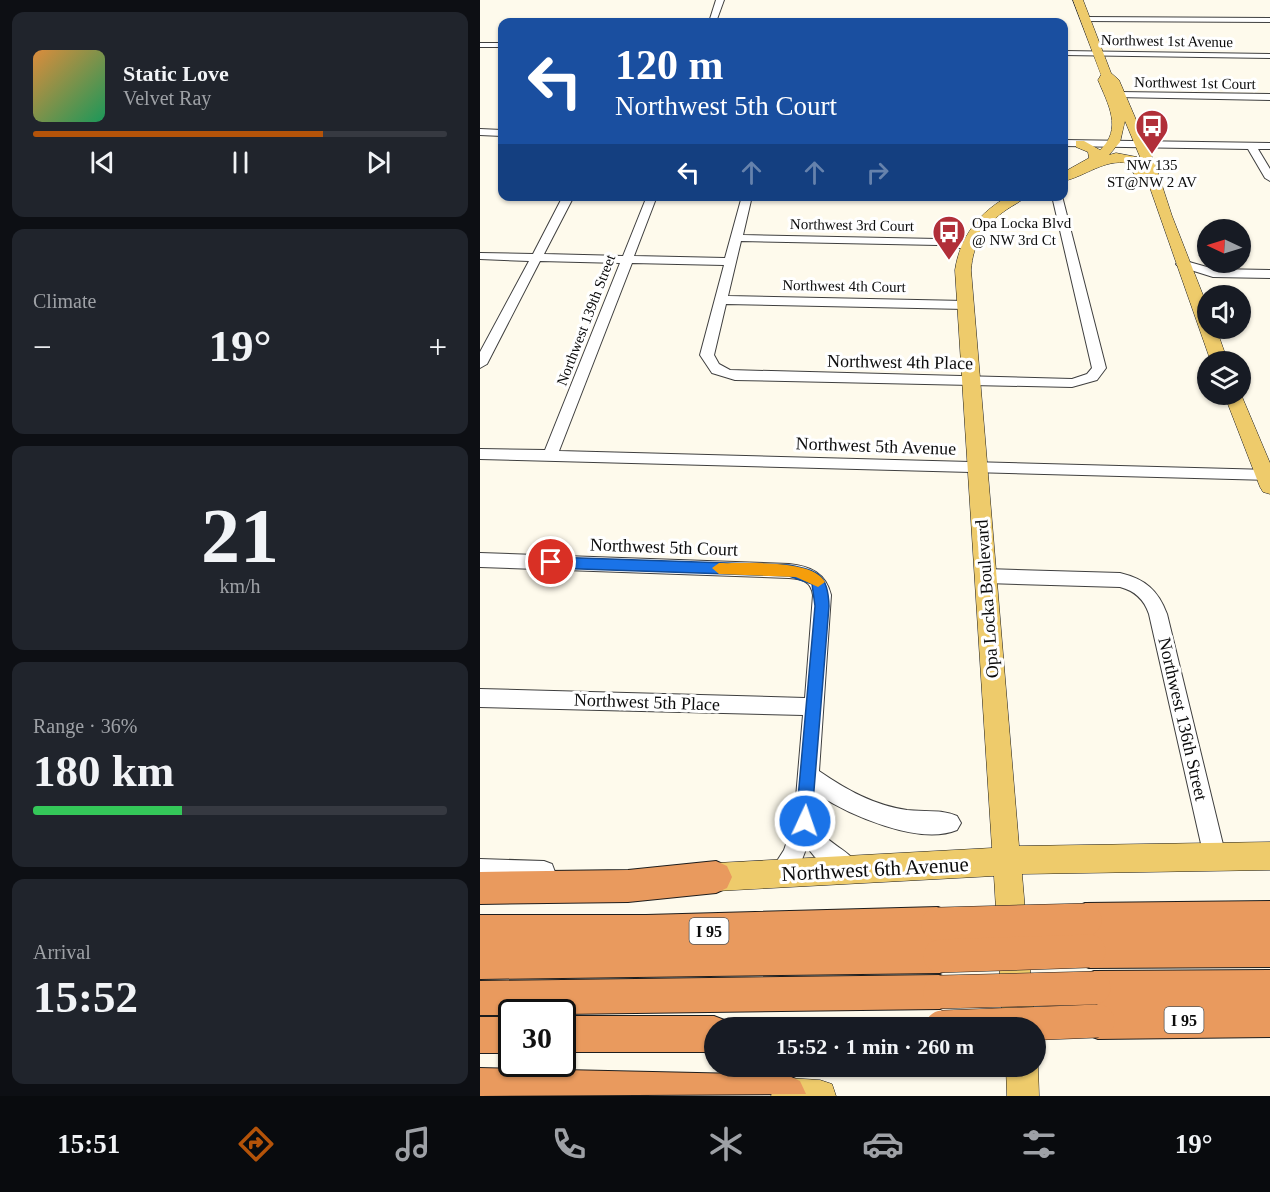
<!DOCTYPE html>
<html lang="en">
<head>
<meta charset="utf-8">
<style>
  body { margin:0; font-family:Georgia,serif; background:#20242c; color:#f1f3f6; height:100vh; display:flex; flex-direction:column; font-size:22px; white-space:nowrap }
  * { box-sizing:border-box; margin:0 }
  p { font-size:20px; color:#9ea1a6 }
  .icon { flex:none; width:33px; height:33px; fill:none; stroke:currentColor; stroke-width:2; stroke-linecap:round; stroke-linejoin:round }
  .map { position:relative; flex:1; overflow:hidden }
  .sheet { display:flex; flex-direction:column; gap:12px; padding:12px; background:#0d0f14; width:480px }
  .sheet>* { flex:none }
  .banner { position:absolute; left:18px; top:18px; width:570px; height:183px; border-radius:12px; box-shadow:0 2px 4px #0004; background:#1a4fa0; color:#fff; overflow:hidden }
  .needle { width:39px; rotate:274deg }
  .buttons { position:absolute; left:717px; top:219px; display:grid; gap:12px }
  .buttons a { display:grid; place-items:center; width:54px; height:54px; border-radius:50%; background:#171b24; box-shadow:0 2px 4px #0004; font-size:30px }
  .speed { position:absolute; left:18px; top:999px; display:flex; gap:12px; font-size:30px; font-weight:700; text-align:center }
  .speed>* { display:grid; place-content:center; width:78px; height:78px; border-radius:50%; background:#171b24; box-shadow:0 2px 4px #0004; line-height:1 }
  .speed .limit { border:3px solid #111; border-radius:9px; background:#fff; color:#111 }
  .pin { position:absolute; display:grid; place-items:center; width:51px; height:51px; color:#fff; margin:-26px; border:3px solid #fff; border-radius:50%; box-shadow:0 2px 6px #0007 }
  .me { position:absolute; width:66px; margin:-33px; rotate:3deg; stroke-linejoin:round; filter:drop-shadow(0 0 4px #0008) }
  .turn { display:flex; align-items:center; gap:21px; height:126px; padding:0 18px; font-size:27px }
  .turn .icon { width:78px; height:78px; stroke-width:2.5 }
  .turn b { display:block; font-size:42px; line-height:51px }
  .lanes { display:flex; align-items:center; height:57px; padding:0 18px; background:#0003; justify-content:center; gap:30px; direction:ltr }
  .lanes .off { opacity:.35 }
  .big { font-size:45px; font-weight:800; line-height:1.1 }
  .sheet .tile { flex:1; display:flex; flex-direction:column; justify-content:center; gap:9px; min-width:0; padding:0 21px; border-radius:12px; background:#20242c }
  .sheet .dial { align-items:center; gap:0 }
  .dial b { font-size:78px; line-height:1 }
  .song { display:flex; align-items:center; gap:18px }
  .cover { width:72px; height:72px; border-radius:9px; background:linear-gradient(135deg,hsl(30 70% 55%),hsl(150 70% 35%)) }
  .played { height:6px; border-radius:3px; background:linear-gradient(90deg,#b45309 70%,#363941 70%) }
  .keys { display:flex; justify-content:space-around; direction:ltr }
  .heat { display:flex; justify-content:space-between; align-items:center; font-size:33px; direction:ltr }
  .charge { height:9px; border-radius:4px; background:linear-gradient(90deg,#34c759 36%,#363941 0) }
  .trip { position:absolute; left:224px; top:1017px; width:342px; height:60px; border-radius:30px; background:#171b24; box-shadow:0 2px 4px #0004; font-weight:800; line-height:60px; text-align:center }
  .dock { display:flex; height:96px; justify-content:space-around; align-items:center; background:#090b0e; color:#9ea1a6 }
  .dock .icon { width:42px; height:42px }
  .dock .current { color:#b45309 }
  .dock b { font-size:27px; color:#f1f3f6 }
  main { display:flex; flex:1; min-height:0 }
  .map>svg:first-child { display:block }
</style>
</head>
<body>
<main>
<section class="sheet">
<div class="tile">
<div class="song"><i class="cover"></i><div><b>Static Love</b><p>Velvet Ray</p></div></div>
<div class="played"></div>
<div class="keys"><svg class="icon" aria-label="previous" viewBox="0 0 24 24"><path d="M18 5L8 12l10 7zM5 5v14"/></svg><svg class="icon" aria-label="pause" viewBox="0 0 24 24"><path d="M8 5v14M16 5v14"/></svg><svg class="icon" aria-label="next" viewBox="0 0 24 24"><path d="M6 5l10 7-10 7zM19 5v14"/></svg></div>
</div>
<div class="tile"><p>Climate</p>
<div class="heat"><a>−</a><b class="big">19°</b><a>+</a></div>
</div>
<div class="tile dial"><b>21</b><p>km/h</p></div>
<div class="tile"><p>Range · 36%</p><b class="big">180 km</b><div class="charge"></div></div>
<div class="tile"><p>Arrival</p><b class="big">15:52</b></div>
</section>
<div class="map">
<svg width="790" height="1096" viewBox="0 0 790 1096">
  <rect width="100%" height="100%" fill="#fefaec"/>
  <g fill="none" stroke-linecap="round" stroke-linejoin="round">
    <g stroke="#3f3f3f" stroke-width="2">
      <g id="minor">
        <path d="M236,0H244L236,22H229Z"/>
        <path d="M606,17L790,18V22L603,21Z"/>
        <rect x="0" y="43" width="22" height="4"/>
        <path d="M584,51L790,54V58L584,55Z"/>
        <path d="M639,92L790,94V100L636,97L635,95Z"/>
        <path d="M0,129L22,130V136L0,135Z"/>
        <path d="M584,140L790,143V149H778L790,169V181L785,178L768,149L584,146Z"/>
        <path d="M83,196H94L64,254L143,256L167,196H177L154,256L245,258L262,196H272L263,235L458,239L487,243L493,246L487,249L458,245L261,241L248,296L485,301L491,305L485,309L246,304L234,355L239,364L250,370L592,379L607,374L612,368L572,196H582L626,368L617,380L592,387L255,380L232,373L220,355L244,265L152,263L79,451L790,470V480L0,459V449L65,450L140,263L60,261L7,364L0,368V352L49,261L0,259V253L53,254Z"/>
        <path d="M702,260L734,269L790,270V278L733,277L698,266L696,264Z"/>
        <path d="M0,553L309,564C330,566 346,573 351,595L339,771C367,790 393,805 427,810C444,812 462,809 477,816L481,823L477,830C439,846 369,815 337,794C337,802 334,811 336,819C340,844 370,847 379,868L376,876L368,879C353,873 335,861 327,846C322,861 315,880 299,886L291,883L288,875L304,850L314,821L323,715L0,707V689L325,698L333,595C331,581 322,579 309,578L0,567Z"/>
        <path d="M506,569L640,573C665,579 678,590 687,614L746,857L743,865L735,868L727,865L724,857L669,614C664,599 655,591 640,587L506,583L500,581L498,576L500,571Z"/>
        <path d="M0,859L64,861L72,864L75,872L72,880L64,883L0,881Z"/>
      </g>
    </g>
    <g stroke="#1d1d1d" stroke-width="1">
      <g id="major">
        <path d="M593,0H603L631,73L639,80L675,164L692,216L728,308V328H736L748,362H731L669,185H660L648,163C624,159 606,176 584,181V172L609,158L608,152L596,147V141H604L620,150C643,129 628,104 618,80L621,75ZM645,121L663,164L664,168L657,157L636,153L629,155L640,142Z"/>
        <path d="M529,196H546C541,202 533,205 526,210C504,225 493,244 491,270L539,846L790,842V870L542,874L555,1028H523L514,876L236,891L226,887L222,877L226,867L236,863L512,848L475,270C480,237 499,212 529,196Z"/>
        <path d="M760,392L790,463V494L783,492L780,487L744,394H760Z"/>
        <path d="M555,1059L558,1066L559,1096H527L526,1066H555Z"/>
        <path d="M307,1078L340,1080L352,1084L356,1096H291L295,1082Z"/>
      </g>
    </g>
    <g stroke="#1d1d1d" stroke-width="2">
      <g id="highway">
        <path d="M236,861L247,866L252,877L247,888L236,893L148,902L0,904V872L148,870Z"/>
        <path d="M790,901V967L609,968L597,963L592,951L597,939L604,936L593,932L588,920L593,908L605,903Z"/>
        <path d="M458,907L470,912L475,924L470,936L461,939L472,944L477,956L472,968L460,973L0,979V915H166Z"/>
        <path d="M790,970V1037L618,1039L605,1034L600,1021L605,1008L613,1005L602,1000L597,988L602,976L614,971Z"/>
        <path d="M460,975L472,980L477,992L472,1004L460,1009L82,1014L32,1012V1015H0V981Z"/>
        <path d="M82,1016H234L247,1021L249,1028H234V1052H82Z"/>
        <rect x="0" y="1017" width="32" height="36"/>
        <path d="M0,1068L307,1075L320,1081L326,1094L0,1096Z"/>
      </g>
    </g>
    <use href="#minor" fill="#fff" fill-rule="evenodd"/>
    <use href="#major" fill="#eecb6b" fill-rule="evenodd"/>
    <use href="#highway" fill="#e99a5e" fill-rule="evenodd"/>
    <g stroke="#1d1d1d" stroke-width="34" stroke-linecap="butt">
      <g id="highway-bridge">
        <path d="M458,924L605,920"/>
        <path d="M460,956L609,951"/>
        <path d="M460,992L614,988"/>
        <path d="M462,1027L618,1021"/>
      </g>
    </g>
    <use href="#highway-bridge" stroke="#e99a5e" stroke-width="33"/>
  </g>
  <path fill="#1a73e8" stroke="#114b97" stroke-width="1.5" d="M71,557L309,565C339,571 348,574 349,606L331,827L325,830L319,827L316,821L335,606L332,584L309,576L71,568L64,562Z"/>
  <path fill="#f59e0b" d="M239,563C264,564 332,558 345,582L338,587L316,577L239,574L232,568Z"/>
  <defs>
    <g id="bus-pin" transform="scale(1.725)"><path d="M0 17L-7.5 6A9.5 9.5 0 1 1 7.5 6Z" fill="#b12f39" stroke="#fff"/><path d="M-5-6H5V4H4V6H2V4H-2V6H-4V4H-5ZM-3.5-4V0h7V-4ZM-3.5 1.2v1.5H-2V1.2ZM2 1.2v1.5H3.5V1.2Z" fill="#fff"/></g>
  </defs>
  <g fill-rule="evenodd">
    <use href="#bus-pin" x="672" y="126"/>
    <use href="#bus-pin" x="469" y="232"/>
  </g>
  <g text-anchor="middle" stroke-width="6" stroke-linejoin="round" paint-order="stroke">
    <g font-size="15" fill="#0c0c0c" stroke="#fff">
      <text transform="translate(687 41) rotate(1)" y="5">Northwest 1st Avenue</text>
      <text transform="translate(715 83) rotate(1)" y="5">Northwest 1st Court</text>
      <text transform="translate(372 225) rotate(1)" y="5">Northwest 3rd Court</text>
      <text transform="translate(364 286) rotate(1)" y="5">Northwest 4th Court</text>
      <text transform="translate(106 320) rotate(-69)" y="5">Northwest 139th Street</text>
    </g>
    <g font-size="15" fill="#0c0c0c" stroke="#fff">
      <text x="672" y="170">NW 135<tspan x="672" dy="17">ST@NW 2 AV</tspan></text>
      <text x="492" y="228" text-anchor="start">Opa Locka Blvd<tspan x="492" dy="17">@ NW 3rd Ct</tspan></text>
    </g>
    <g fill="#fff" stroke="#555" stroke-width="1.5">
      <rect x="209.5" y="918" width="39" height="26" rx="4.5"/>
      <rect x="684.5" y="1007" width="39" height="26" rx="4.5"/>
    </g>
    <g font-size="16" font-weight="bold" fill="#0c0c0c">
      <text x="229" y="937">I 95</text>
      <text x="704" y="1026">I 95</text>
    </g>
    <g font-size="18" fill="#0c0c0c" stroke="#fff">
      <text transform="translate(420 362) rotate(1)" y="6">Northwest 4th Place</text>
      <text transform="translate(396 446) rotate(2)" y="6">Northwest 5th Avenue</text>
      <text transform="translate(184 547) rotate(2)" y="6">Northwest 5th Court</text>
      <text transform="translate(507 599) rotate(-94)" y="6">Opa Locka Boulevard</text>
      <text transform="translate(167 702) rotate(2)" y="6">Northwest 5th Place</text>
      <text transform="translate(703 719) rotate(77)" y="6">Northwest 136th Street</text>
    </g>
    <g font-size="21" fill="#0c0c0c" stroke="#fff">
      <text transform="translate(395 869) rotate(-3)" y="7">Northwest 6th Avenue</text>
    </g>
  </g>
</svg>
<div class="buttons">
<a><svg class="needle" viewBox="-14 -14 28 28"><path d="M0-13l5 13h-10z" fill="#e53935"/><path d="M0 13l5-13h-10z" fill="#9ea1a6"/></svg></a>
<a><svg class="icon" aria-label="sound" viewBox="0 0 24 24"><path d="M4 9h4l5-4v14l-5-4H4zM17 9q2 3 0 6"/></svg></a>
<a><svg class="icon" aria-label="layers" viewBox="0 0 24 24"><path d="M12 4l9 5-9 5-9-5zM3 14l9 5 9-5"/></svg></a>
</div>
<div class="speed"><div class="limit">30</div></div>
<div class="pin" style="left:71px;top:562px;background:#d93025"><svg class="icon" aria-label="arrive" viewBox="0 0 24 24"><path d="M6 21V4h12l-3 4 3 4H6"/></svg></div>
<svg class="me" style="left:325px;top:821px" viewBox="-20 -20 40 40"><circle r="17" fill="#1a73e8" stroke="#fff" stroke-width="3"/><path d="M0-11L8 9 0 5-8 9z" fill="#fff"/></svg>
<div class="trip">15:52 · 1 min · 260 m</div>
<div class="banner">
<div class="turn"><svg class="icon" aria-label="left" viewBox="0 0 24 24"><path d="M17 20v-9H6M10 6l-5 5 5 5"/></svg><div><b>120 m</b>Northwest 5th Court</div></div>
<div class="lanes"><svg class="icon" aria-label="left" viewBox="0 0 24 24"><path d="M17 20v-9H6M10 6l-5 5 5 5"/></svg><svg class="icon off" aria-label="ahead" viewBox="0 0 24 24"><path d="M12 20V5M6 11l6-6 6 6"/></svg><svg class="icon off" aria-label="ahead" viewBox="0 0 24 24"><path d="M12 20V5M6 11l6-6 6 6"/></svg><svg class="icon off" aria-label="right" viewBox="0 0 24 24"><path d="M7 20v-9h11M14 6l5 5-5 5"/></svg></div>
</div>
</div>
</main>
<nav class="dock">
<b>15:51</b>
<svg class="icon current" aria-label="directions" viewBox="0 0 24 24"><path d="M12 3l9 9-9 9-9-9zM9 14v-3h6M13 9l2 2-2 2"/></svg>
<svg class="icon" aria-label="music" viewBox="0 0 24 24"><path d="M9 18V5l10-2v13"/><circle cx="6" cy="18" r="3"/><circle cx="16" cy="16" r="3"/></svg>
<svg class="icon" aria-label="phone" viewBox="0 0 24 24"><path d="M5 4h4l2 5-3 2q2 4 5 5l2-3 5 2v4C11 20 4 13 5 4z"/></svg>
<svg class="icon" aria-label="climate" viewBox="0 0 24 24"><path d="M12 3v18M4 7l16 10M4 17L20 7"/></svg>
<svg class="icon" aria-label="car" viewBox="0 0 24 24"><path d="M5 17H2v-5l4-1 3-4h7l3 4 3 1v5h-3M9 17h6M6 11h13"/><circle cx="7" cy="17" r="2"/><circle cx="17" cy="17" r="2"/></svg>
<svg class="icon" aria-label="filters" viewBox="0 0 24 24"><path d="M4 7h16M4 17h16"/><circle cx="9" cy="7" r="2"/><circle cx="15" cy="17" r="2"/></svg>
<b>19°</b>
</nav>
</body>
</html>
